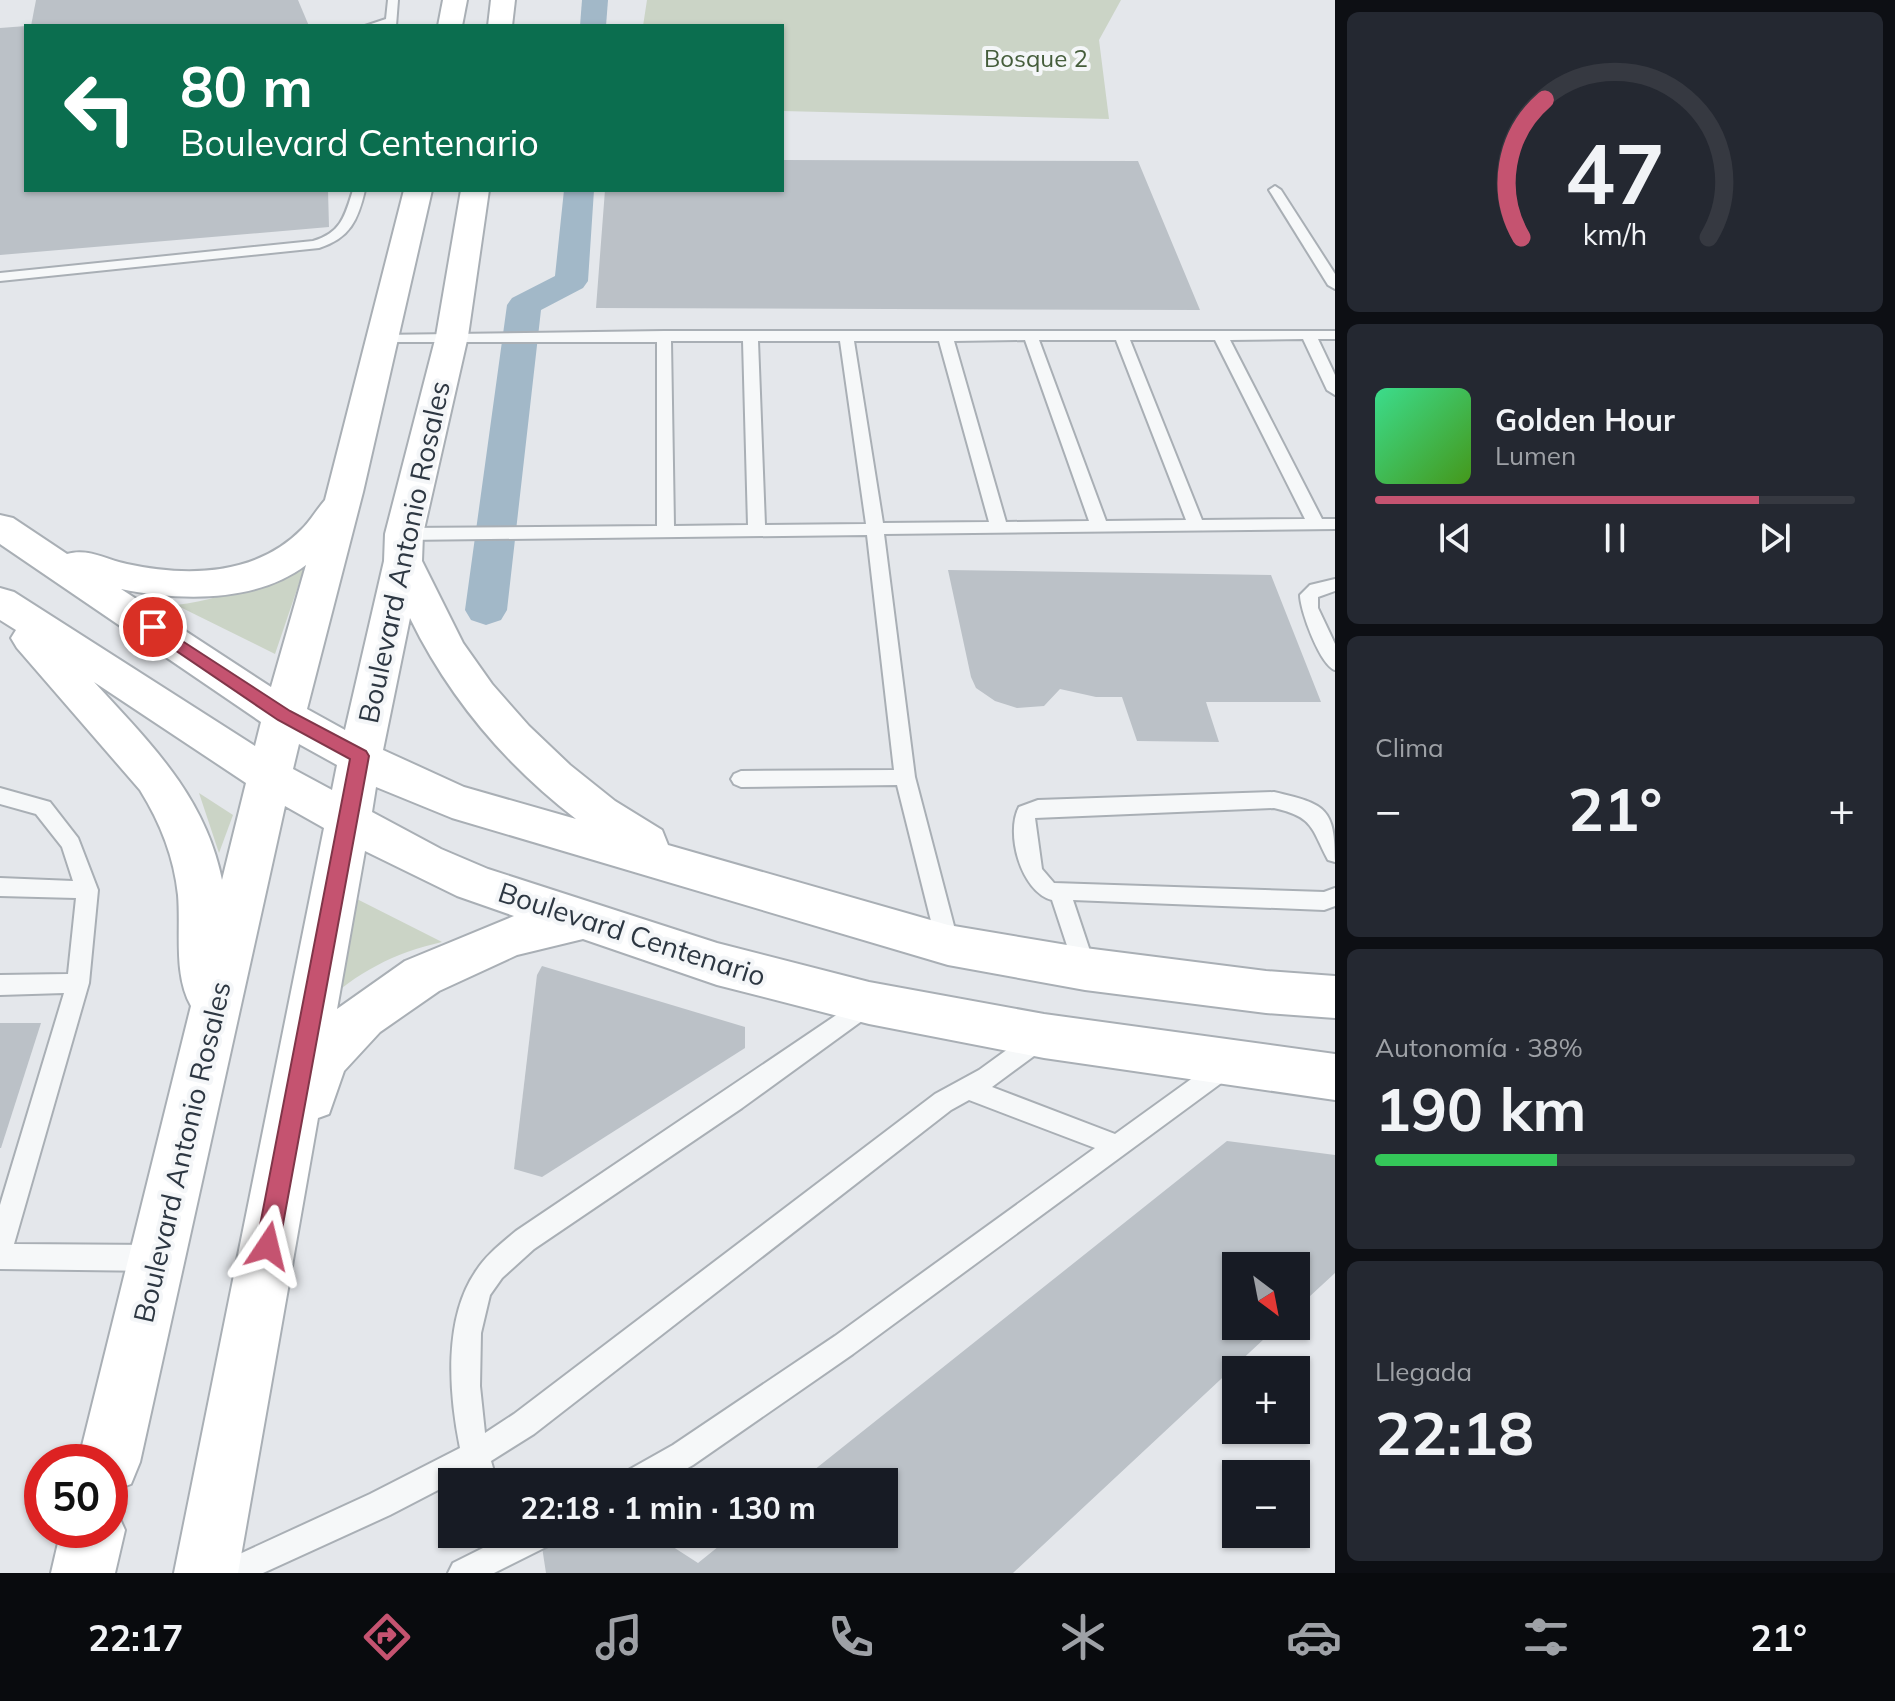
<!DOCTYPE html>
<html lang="es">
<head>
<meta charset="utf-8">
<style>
  body { margin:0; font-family:Mulish,sans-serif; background:#242831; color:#f1f3f6; height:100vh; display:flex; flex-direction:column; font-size:30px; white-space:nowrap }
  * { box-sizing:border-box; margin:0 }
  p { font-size:26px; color:#9ea1a6 }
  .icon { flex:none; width:44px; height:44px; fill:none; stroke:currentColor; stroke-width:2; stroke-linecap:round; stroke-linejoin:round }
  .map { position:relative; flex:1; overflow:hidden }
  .sheet { display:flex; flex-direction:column; gap:12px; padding:12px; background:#0d0f14; width:560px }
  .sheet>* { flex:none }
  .top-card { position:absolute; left:24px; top:24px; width:760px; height:168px; border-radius:0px; box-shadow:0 2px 6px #0004; background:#0b6e4f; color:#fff; overflow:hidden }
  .needle { width:52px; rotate:148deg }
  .buttons { position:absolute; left:1222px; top:1252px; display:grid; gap:16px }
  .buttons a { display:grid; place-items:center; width:88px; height:88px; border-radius:0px; background:#171b24; box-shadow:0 2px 6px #0004; font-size:40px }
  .speed { position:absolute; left:24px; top:1444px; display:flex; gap:16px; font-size:40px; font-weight:700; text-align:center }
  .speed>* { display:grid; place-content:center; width:104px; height:104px; border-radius:50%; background:#171b24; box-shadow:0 2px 6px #0004; line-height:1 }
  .speed .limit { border:12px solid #d22; background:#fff; color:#111 }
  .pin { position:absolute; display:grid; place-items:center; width:68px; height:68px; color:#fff; margin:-34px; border:4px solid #fff; border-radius:50%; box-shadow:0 2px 8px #0007 }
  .me { position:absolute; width:88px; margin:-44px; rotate:10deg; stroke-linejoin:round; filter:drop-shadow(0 0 6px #0008) }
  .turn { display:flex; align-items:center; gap:28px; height:168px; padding:0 24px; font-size:36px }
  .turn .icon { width:104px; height:104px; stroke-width:2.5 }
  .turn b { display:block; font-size:56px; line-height:68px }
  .big { font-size:60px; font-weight:700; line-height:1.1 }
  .sheet .tile { flex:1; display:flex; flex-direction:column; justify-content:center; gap:12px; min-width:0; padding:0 28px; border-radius:12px; background:#242831 }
  .sheet .dial { align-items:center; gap:0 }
  .dial svg { height:208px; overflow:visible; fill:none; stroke:#363941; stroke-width:7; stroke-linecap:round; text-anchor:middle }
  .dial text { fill:#f1f3f6; stroke:none }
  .song { display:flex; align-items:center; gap:24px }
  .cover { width:96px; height:96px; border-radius:12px; background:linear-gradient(135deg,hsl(150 70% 55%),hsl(100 70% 35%)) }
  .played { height:8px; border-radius:4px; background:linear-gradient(90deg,#c55370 80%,#363941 80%) }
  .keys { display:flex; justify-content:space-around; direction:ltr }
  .heat { display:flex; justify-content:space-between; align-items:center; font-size:44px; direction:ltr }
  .charge { height:12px; border-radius:6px; background:linear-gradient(90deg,#34c759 38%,#363941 0) }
  .trip { position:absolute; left:438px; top:1468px; width:460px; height:80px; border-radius:0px; background:#171b24; box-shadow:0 2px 6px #0004; font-weight:700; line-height:80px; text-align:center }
  .tab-bar { display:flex; height:128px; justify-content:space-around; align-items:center; background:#090b0e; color:#9ea1a6 }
  .tab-bar .icon { width:56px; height:56px }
  .tab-bar .on { color:#c55370 }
  .tab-bar b { font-size:36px; color:#f1f3f6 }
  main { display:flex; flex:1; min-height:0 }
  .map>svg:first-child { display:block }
</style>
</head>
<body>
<main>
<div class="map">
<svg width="1335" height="1573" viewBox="0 0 1335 1573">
  <rect width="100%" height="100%" fill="#e4e7eb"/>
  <g fill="#cbd4c6">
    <path d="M647,0H1121L1099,40L1109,119L782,111V26H643Z"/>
    <path d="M307,560L275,654L176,605C227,598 261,583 307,560Z"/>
    <path d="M199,793L233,815L219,853Z"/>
    <path d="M345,893L442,942C394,953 357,972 321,1006Z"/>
  </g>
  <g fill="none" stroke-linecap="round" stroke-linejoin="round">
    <g fill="#a2b8c8" fill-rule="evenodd">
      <path d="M582,0H608L606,26H580Z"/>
      <path d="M564,190H594L588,281L583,288L541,310L507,610L501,620L486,625L471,620L465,610L507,305L512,298L555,276Z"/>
    </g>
  </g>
  <g fill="#bbc1c7">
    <path d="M36,0H298L309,26H31Z"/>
    <path d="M26,26V190H328L329,227L0,255V28Z"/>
    <path d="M782,160L1138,161L1200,310L596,308L605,190H782Z"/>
    <path d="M948,570L1271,575L1321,702H1206L1219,742L1137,741L1122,697H1096L1060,689L1044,706L1017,708L995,701L976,688L971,677Z"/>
    <path d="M542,966L745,1027V1048L542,1177L514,1169L537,975Z"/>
    <path d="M0,1023H41L1,1148H0Z"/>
    <path d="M1227,1141L1335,1155V1273L1296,1309V1266H1236V1326H1278L1013,1573H546L540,1534H653L698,1563L734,1534H884V1482H799Z"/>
    <path d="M552,1468L573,1482H531Z"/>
  </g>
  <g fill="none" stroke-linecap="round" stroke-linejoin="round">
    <g stroke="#a9afb5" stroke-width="4">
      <g id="service">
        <path d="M388,0H398L396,26H365L386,19Z"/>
        <path d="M1275,186L1281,190L1335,274V289L1328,285L1269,190Z"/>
        <path d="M353,190H365C358,220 350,238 319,248L0,281V273L313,241C341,233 345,216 353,190Z"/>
        <path d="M664,331H1335V339H1318L1335,375V395L1327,390L1303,339L1230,340L1322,519H1335V529L884,534L915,777L959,945L956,951L948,954L940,951L937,945L897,785L741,787L734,784L731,779L734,774L741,771L894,770L867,535L404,540L396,534L404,528L657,526V342H382L375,338L377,335ZM1025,340L1089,521L1006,522L954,341ZM1039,340H1116L1186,520L1106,521ZM1130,340H1215L1305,519L1202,520ZM671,341H743L748,525L674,526ZM758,341H840L866,524L765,525ZM854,341H939L989,522L883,523Z"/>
        <path d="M1335,579V591L1318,597V608L1335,644V670C1320,665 1300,610 1300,595L1310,585Z"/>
        <path d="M0,788L50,802L78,838L98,890L89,983L14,1244L156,1245L165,1249L169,1258L165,1267L156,1271L0,1269V1205L64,993L0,995V975L68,974L76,898L0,896V878L73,881L62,847L36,814L0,804Z"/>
        <path d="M1274,792C1326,804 1335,808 1335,862L1328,860C1311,828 1314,817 1274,808L1035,818L1042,869L1054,883L1324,892L1335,888V906L1324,910L1073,900L1096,969L1093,976L1085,978L1077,976L1052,900C1021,892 1005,833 1019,807L1038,800Z"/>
        <path d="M869,993L877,996L880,1003L877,1010L742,1108L534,1249L502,1278L490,1295L481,1333L480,1386L485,1433L514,1414L935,1094L979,1070L1033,1031L1041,1028L1049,1031L1052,1038L1049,1045L992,1087L1115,1134L1219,1059L1227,1056L1235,1059L1239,1066L1235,1073L853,1354L693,1465L663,1482H621L625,1472L673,1445L835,1336L1095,1148L969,1100L951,1110L534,1434L491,1461L497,1482H469L467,1475L390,1515L263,1573H215L220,1563L370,1494L460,1448C449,1394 443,1319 476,1271C486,1255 502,1243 516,1231Z"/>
        <path d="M511,1534L554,1535L550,1545L494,1573H448L453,1563Z"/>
      </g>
    </g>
    <g stroke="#a9afb5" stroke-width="4">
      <g id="secondary">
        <path d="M443,0H467L462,26H438Z"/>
        <path d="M491,0H515L512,26H488Z"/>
        <path d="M404,190H432L363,492L307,709L345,730L384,561L385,534L436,336L461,190H489L468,336L423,534L422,561L463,643L492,684L529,726L570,765L615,801L662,830L668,845L948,925L1085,948L1266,971L1335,976V1018L1266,1013L1085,990L948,965L452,818L376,787L372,812L441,849L488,869L717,943L869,982L1044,1014L1335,1054V1100L1044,1058L869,1024L717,985L583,939L517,955L439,991L380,1032L344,1071L329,1114L318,1118L238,1573H174L324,828L285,806L140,1462L131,1484L110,1492V1462H78L191,1006C173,974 181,931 178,895C174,857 160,822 140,790L17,648L11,638L16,630L0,620V588L14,592L255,746L261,722L0,544V515L13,518L67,554C89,548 106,560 127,564C187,577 256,576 302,529C311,520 317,509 325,500ZM306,565L271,687L121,589C180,601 256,603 306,565ZM410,618C449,698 506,765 576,819L464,787L383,750ZM94,682L246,783L222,880C205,796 150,743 94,682ZM299,744L337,765L332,790L293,769ZM365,851L457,896L514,916L405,961L337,1009Z"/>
        <path d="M110,1505L115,1508L125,1530L115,1573H51L61,1530H110Z"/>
      </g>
    </g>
    <use href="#service" fill="#f6f8f9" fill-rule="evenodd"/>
    <use href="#secondary" fill="#fff" fill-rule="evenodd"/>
  </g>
  <path fill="#c55370" stroke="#803649" stroke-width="2" d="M153,622L290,711L366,751L369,756L279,1246L276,1254L268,1257L260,1254L256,1246L350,759L278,720L147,631L145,627L147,623Z"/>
  <g text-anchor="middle" stroke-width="8" stroke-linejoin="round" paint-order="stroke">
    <g font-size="24" fill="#455d3b" stroke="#f4f6f8">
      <text x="1036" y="67">Bosque 2</text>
    </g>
    <g font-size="28" fill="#2d3742" stroke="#f4f6f8">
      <text transform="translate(404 552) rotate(-78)" y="10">Boulevard Antonio Rosales</text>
      <text transform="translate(632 934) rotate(18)" y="10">Boulevard Centenario</text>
      <text transform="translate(182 1152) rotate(-77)" y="10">Boulevard Antonio Rosales</text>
    </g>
  </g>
</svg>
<div class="buttons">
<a><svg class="needle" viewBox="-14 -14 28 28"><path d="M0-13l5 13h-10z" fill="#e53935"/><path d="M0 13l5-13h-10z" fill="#9ea1a6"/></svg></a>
<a>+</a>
<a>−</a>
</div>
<div class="speed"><div class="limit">50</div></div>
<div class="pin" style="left:153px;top:627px;background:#d93025"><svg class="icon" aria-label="arrive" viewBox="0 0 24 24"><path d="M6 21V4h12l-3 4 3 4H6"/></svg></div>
<svg class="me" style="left:268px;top:1246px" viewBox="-20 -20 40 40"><path d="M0-17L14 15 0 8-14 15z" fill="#c55370" stroke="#fff" stroke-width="4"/></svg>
<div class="trip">22:18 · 1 min · 130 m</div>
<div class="top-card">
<div class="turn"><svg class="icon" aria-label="left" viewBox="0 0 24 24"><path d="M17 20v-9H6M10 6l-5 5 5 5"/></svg><div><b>80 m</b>Boulevard Centenario</div></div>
</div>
</div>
<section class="sheet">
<div class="tile dial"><svg viewBox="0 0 100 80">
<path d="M14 69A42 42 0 1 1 86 69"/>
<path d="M14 69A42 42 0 0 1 23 16" stroke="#c55370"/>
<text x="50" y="56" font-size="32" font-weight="700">47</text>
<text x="50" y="72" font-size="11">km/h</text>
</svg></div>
<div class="tile">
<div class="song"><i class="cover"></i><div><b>Golden Hour</b><p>Lumen</p></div></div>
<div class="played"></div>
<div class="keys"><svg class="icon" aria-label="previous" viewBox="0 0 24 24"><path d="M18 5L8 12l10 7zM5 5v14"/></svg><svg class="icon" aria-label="pause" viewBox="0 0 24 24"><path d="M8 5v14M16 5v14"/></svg><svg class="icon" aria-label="next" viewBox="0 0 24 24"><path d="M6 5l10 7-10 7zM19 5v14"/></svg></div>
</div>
<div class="tile"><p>Clima</p>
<div class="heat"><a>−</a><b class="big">21°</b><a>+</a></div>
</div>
<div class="tile"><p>Autonomía · 38%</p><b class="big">190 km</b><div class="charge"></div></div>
<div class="tile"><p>Llegada</p><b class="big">22:18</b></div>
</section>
</main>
<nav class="tab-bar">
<b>22:17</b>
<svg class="icon on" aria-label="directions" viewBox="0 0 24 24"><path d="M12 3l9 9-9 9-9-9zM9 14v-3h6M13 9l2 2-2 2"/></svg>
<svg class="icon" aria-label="music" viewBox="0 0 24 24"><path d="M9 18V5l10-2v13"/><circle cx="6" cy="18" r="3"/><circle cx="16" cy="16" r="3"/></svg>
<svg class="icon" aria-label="phone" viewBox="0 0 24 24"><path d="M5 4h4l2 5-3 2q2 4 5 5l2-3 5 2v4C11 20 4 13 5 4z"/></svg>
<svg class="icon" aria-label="climate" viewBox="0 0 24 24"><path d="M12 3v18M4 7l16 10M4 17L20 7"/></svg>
<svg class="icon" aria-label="car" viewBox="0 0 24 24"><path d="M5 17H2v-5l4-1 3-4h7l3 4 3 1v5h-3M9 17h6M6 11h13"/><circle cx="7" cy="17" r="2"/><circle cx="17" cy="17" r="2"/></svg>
<svg class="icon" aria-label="filters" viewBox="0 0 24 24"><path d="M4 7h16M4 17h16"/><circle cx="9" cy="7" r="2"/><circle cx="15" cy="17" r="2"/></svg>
<b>21°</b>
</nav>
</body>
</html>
